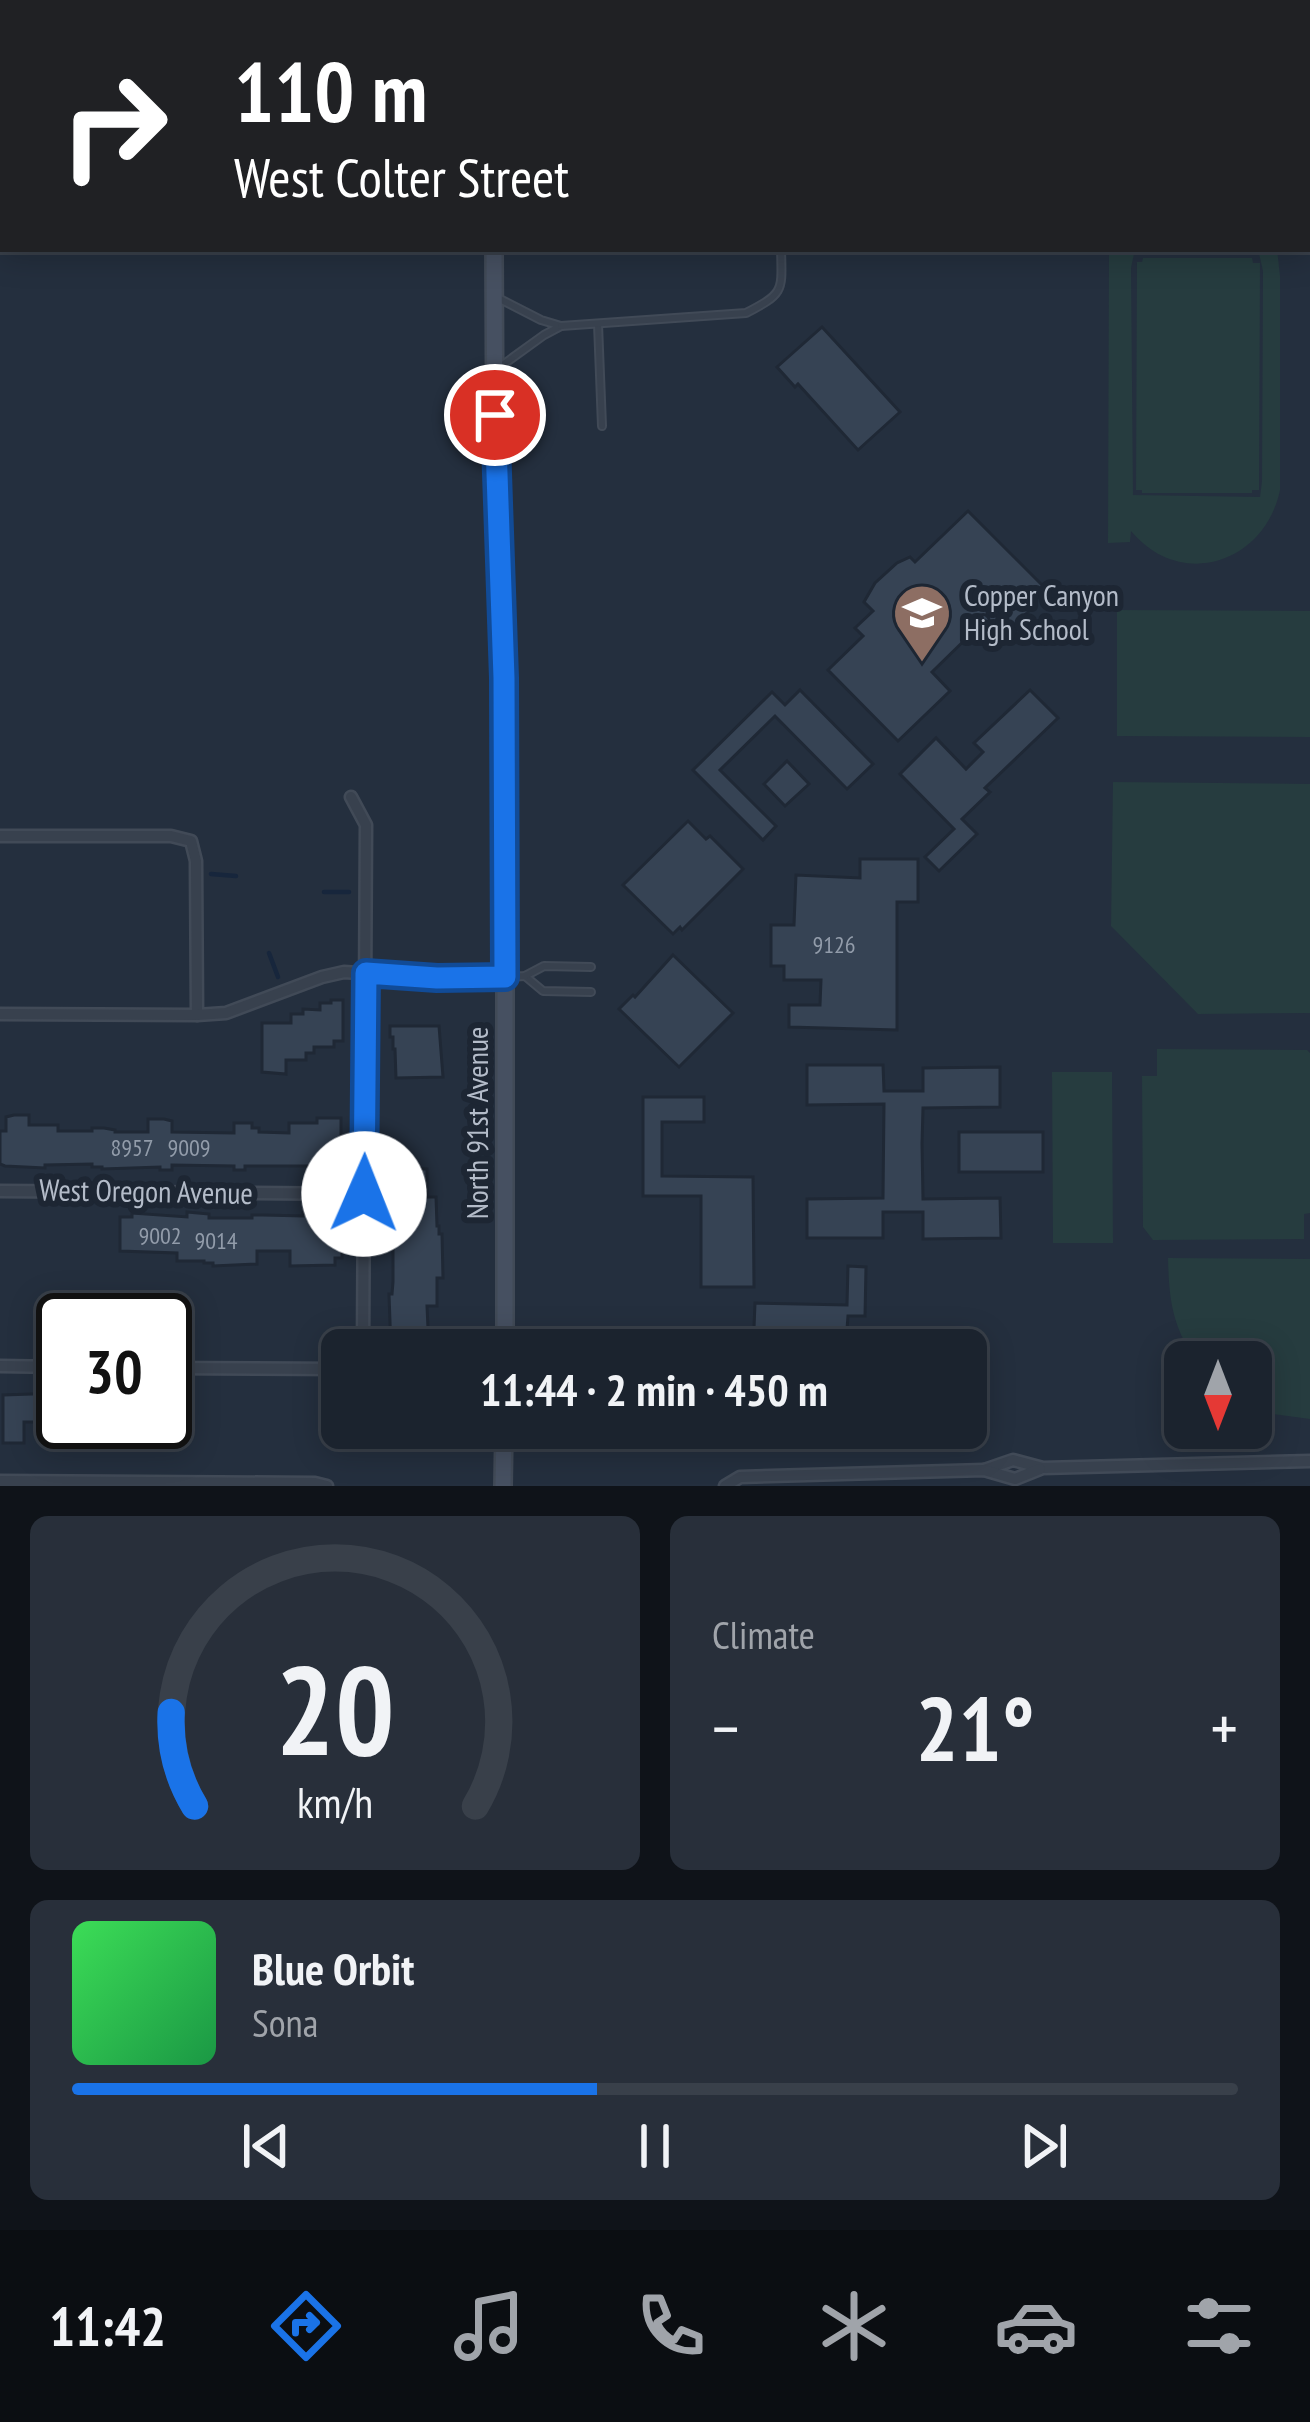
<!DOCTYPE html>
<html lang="en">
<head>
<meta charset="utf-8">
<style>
  body { margin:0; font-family:"PT Sans Narrow",sans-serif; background:#282f3a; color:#f1f3f6; height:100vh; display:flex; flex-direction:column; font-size:45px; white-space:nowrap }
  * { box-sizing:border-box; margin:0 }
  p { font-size:39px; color:#a0a4aa }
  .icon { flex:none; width:66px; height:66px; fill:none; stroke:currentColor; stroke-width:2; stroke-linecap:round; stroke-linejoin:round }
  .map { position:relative; height:1486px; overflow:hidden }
  .panel { display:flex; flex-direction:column; gap:30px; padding:30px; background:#0f1319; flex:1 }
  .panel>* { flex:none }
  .hud { position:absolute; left:0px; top:0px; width:1311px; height:252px; box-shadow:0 6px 30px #0003,0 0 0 3px #39404a; background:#202124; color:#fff; overflow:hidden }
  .needle { width:78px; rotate:180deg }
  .buttons { position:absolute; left:1164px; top:1341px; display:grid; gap:24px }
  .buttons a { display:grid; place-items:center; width:108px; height:108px; border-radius:18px; background:#1b232e; box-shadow:0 6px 30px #0003,0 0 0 3px #39404a; font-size:60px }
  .speed { position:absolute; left:36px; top:1293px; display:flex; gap:24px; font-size:60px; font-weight:700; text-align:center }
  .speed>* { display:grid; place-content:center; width:156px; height:156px; border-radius:50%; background:#1b232e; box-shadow:0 6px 30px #0003,0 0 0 3px #39404a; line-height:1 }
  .speed .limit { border:6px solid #111; border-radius:18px; background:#fff; color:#111 }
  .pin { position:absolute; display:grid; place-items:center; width:102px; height:102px; color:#fff; margin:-51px; border:6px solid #fff; border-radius:50%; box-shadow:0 3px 12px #0007 }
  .me { position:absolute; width:132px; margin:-66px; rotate:1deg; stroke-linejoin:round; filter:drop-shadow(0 0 9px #0008) }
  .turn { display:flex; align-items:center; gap:42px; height:252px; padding:0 36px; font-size:54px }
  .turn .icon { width:156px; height:156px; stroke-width:2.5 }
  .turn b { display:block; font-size:84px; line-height:102px }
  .big { font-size:90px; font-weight:800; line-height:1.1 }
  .panel .card { flex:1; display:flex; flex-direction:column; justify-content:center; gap:18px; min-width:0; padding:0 42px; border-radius:18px; background:#282f3a }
  .panel .dial { align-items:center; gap:0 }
  .dial svg { height:312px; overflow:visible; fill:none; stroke:#39404a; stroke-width:7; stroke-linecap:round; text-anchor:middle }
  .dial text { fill:#f1f3f6; stroke:none }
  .song { display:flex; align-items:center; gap:36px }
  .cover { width:144px; height:144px; border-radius:18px; background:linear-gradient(135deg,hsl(130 70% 55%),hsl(140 70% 35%)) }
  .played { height:12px; border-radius:6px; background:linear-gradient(90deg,#1a73e8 45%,#39404a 45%) }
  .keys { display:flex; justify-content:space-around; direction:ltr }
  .heat { display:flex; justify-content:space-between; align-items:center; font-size:66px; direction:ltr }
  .panel .tiles { flex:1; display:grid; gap:30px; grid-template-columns:1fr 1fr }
  .card:last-child { grid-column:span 2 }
  .trip { position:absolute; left:321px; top:1329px; width:666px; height:120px; border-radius:18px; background:#1b232e; box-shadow:0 6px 30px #0003,0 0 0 3px #39404a; font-weight:800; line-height:120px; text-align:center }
  .tabs { display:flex; height:192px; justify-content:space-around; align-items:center; background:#0b0e12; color:#a0a4aa }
  .tabs .icon { width:84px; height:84px }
  .tabs .current { color:#1a73e8 }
  .tabs b { font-size:54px; color:#f1f3f6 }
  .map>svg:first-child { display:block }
</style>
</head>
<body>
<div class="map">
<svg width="1310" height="1486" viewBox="0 0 1310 1486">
  <rect width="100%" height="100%" fill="#242f3e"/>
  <g fill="#263c3f">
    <path d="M1109,249H1135L1131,268L1133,495L1260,497L1262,481L1263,271L1258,249H1277L1280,276V490C1265,563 1181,591 1131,531L1130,542L1108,543Z"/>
    <path d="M1143,258H1252L1253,263H1260L1259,490H1252V493H1142V490H1136L1137,262H1142Z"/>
    <path d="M1117,610L1310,611V737L1117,736Z"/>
    <path d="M1113,782L1310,784V1013L1198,1014L1111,926Z"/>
    <path d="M1157,1049L1307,1050L1310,1053V1213L1304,1214V1239L1153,1240L1143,1227L1142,1076H1157Z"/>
    <path d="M1052,1072H1112L1113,1243H1053Z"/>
    <path d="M1168,1258L1310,1259V1419L1273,1414L1251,1406V1362H1197C1172,1326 1169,1300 1168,1258Z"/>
  </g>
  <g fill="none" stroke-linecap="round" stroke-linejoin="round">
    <g stroke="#17263c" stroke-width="4.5">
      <path d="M211,874L236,876"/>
      <path d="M324,892H349"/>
      <path d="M269,953L278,977"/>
    </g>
  </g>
  <g fill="#364354" stroke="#1f2835" stroke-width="3">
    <path d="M822,327L900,412L858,450L798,384L795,387L777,367Z"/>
    <path d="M968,511L1046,589L1027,607L1030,610L992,647L975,630L932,672L950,691L898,741L828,670L863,636L855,628L873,611L864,602L875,583L897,563L910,557L915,562Z"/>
    <path d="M800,690L873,764L847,789L775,716L720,770L776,826L763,840L693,770L772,692L785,705Z"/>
    <path d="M1030,690L1058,718L985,788L990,792L962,819L977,834L939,871L925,857L954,829L900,774L936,738L966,769L983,752L974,743Z"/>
    <path d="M787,761L809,784L785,806L764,784Z"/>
    <path d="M688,821L706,839L710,836L743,869L682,930L680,927L673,934L623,885Z"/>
    <path d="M860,859H918V902H897V1030L789,1027V1005H820L821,980H784V966H771V925H794L796,875L860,878Z"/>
    <path d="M673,955L733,1013L679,1067L619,1009L633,995L635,997Z"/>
    <path d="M331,1000H343V1041H334V1047H314V1053H306V1060H286V1074L262,1072V1023H291V1014H303V1009L320,1010V1003H331Z"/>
    <path d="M390,1026H439L443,1077L396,1078L395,1049H393V1037H390Z"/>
    <path d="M807,1065H883L884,1091H923V1068L1000,1067V1107L923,1108L922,1144L923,1199L1000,1198L1001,1238L923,1239V1212H883V1238H807V1199L883,1198L884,1104L807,1105Z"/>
    <path d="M643,1097H704V1122H662V1176L753,1177L754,1287H701V1196H643Z"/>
    <path d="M14,1115H29V1125H58V1131H92V1128H104L115,1130V1132H148V1119H164L172,1121V1132L234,1133V1123H252V1128H259V1132L289,1133V1123H317V1118H341V1166H245V1170H234V1166L172,1165V1170H160V1167L102,1169V1167H92V1164L45,1165V1168L5,1166L0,1164V1131H6V1117Z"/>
    <rect x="959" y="1132" width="84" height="40"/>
    <path d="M390,1168L427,1169V1197H436L437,1226H439V1234H442L443,1278H437V1306H427L429,1350H391L389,1294H392L393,1282V1237H391L389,1220V1210H392Z"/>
    <path d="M187,1212L209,1214V1218H252V1215H263L303,1216V1213H314V1219H342V1258H335V1265L290,1266V1251H257V1264L213,1266V1263H204V1261H177V1253L120,1251V1217H132V1213L187,1217Z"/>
    <path d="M848,1266L866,1267L865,1316H848L847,1329L754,1328L755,1303L847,1305Z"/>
    <path d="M32,1394H54V1422H24V1443H3V1395Z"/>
  </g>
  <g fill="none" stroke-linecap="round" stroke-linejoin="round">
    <g stroke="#414a57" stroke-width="10">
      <g id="lane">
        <path d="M575,0V3"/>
        <path d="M709,0V3"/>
        <path d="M136,3H137"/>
        <path d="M496,297L541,320L561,326L544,335L497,369"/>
        <path d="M598,324L602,426"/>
        <path d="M561,326L746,313C785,293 782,291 781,249"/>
        <path d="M525,976L543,991L591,992"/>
        <path d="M508,977L525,976L544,966L591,967"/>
      </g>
    </g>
    <g stroke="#414a57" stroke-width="15">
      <g id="street">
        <path d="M351,797L366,825L363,1350"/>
        <path d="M0,836H171L191,841L196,861L197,1015"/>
        <path d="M0,1014L197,1015L226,1013L322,977L344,972L437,978L505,977"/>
        <path d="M0,1191L364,1194"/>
        <path d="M0,1366L63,1367"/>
        <path d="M165,1368L342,1369"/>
        <path d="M984,1470L1013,1460L1043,1468L1310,1461"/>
        <path d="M0,1481L315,1483L327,1486"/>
        <path d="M725,1486L740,1477L984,1470L1015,1479L1040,1469"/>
      </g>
    </g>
    <g stroke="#414a57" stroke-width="20">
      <g id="secondary">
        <path d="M495,3V0"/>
        <path d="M494,249L495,458L505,718V1350"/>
        <path d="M503,1486L504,1428"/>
      </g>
    </g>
    <g stroke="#414a57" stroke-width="22">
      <g id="primary">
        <path d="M1308,116H1310"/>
        <path d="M0,142H3"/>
      </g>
    </g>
    <use href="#lane" stroke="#38414e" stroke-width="6"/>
    <use href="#street" stroke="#38414e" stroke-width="10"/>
    <use href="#secondary" stroke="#465061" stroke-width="15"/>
    <use href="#primary" stroke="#56606e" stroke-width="18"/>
  </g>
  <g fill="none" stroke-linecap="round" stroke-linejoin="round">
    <g stroke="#114b97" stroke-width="30">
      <path id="route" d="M364,1194L366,973L437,978L505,977L504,678L495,415"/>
    </g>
    <use href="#route" stroke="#1a73e8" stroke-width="21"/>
  </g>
  <defs>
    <g id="school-pin" transform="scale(3)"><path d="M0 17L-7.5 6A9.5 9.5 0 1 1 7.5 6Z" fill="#8d6e63" stroke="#1d2633"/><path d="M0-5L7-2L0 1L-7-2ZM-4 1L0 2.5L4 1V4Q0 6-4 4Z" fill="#fff"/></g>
  </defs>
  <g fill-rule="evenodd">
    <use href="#school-pin" x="922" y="613"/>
  </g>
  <g text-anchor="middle" stroke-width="12" stroke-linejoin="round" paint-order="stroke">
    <g font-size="24" fill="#929caa">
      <text x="834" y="953">9126</text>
      <text x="132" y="1156">8957</text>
      <text x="189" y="1156">9009</text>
      <text x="160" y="1244">9002</text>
      <text x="216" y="1249">9014</text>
    </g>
    <g font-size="30" fill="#b4bcc9" stroke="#1d2633" text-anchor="start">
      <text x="964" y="606">Copper Canyon<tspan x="964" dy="34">High School</tspan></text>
    </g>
    <g font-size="30" fill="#b4bcc9" stroke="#1d2633">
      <text transform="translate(478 1123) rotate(-90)" y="10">North 91st Avenue</text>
      <text transform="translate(146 1192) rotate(1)" y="10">West Oregon Avenue</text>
    </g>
  </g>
</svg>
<div class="buttons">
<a><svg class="needle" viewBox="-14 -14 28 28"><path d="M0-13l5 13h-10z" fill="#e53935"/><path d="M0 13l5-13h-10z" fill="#a0a4aa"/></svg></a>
</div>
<div class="speed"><div class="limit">30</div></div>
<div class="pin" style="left:495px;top:415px;background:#d93025"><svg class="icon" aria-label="arrive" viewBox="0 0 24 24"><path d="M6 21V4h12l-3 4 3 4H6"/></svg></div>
<svg class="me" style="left:364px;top:1194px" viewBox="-20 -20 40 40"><circle r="19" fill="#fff"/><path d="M0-13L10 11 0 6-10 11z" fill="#1a73e8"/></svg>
<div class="trip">11:44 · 2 min · 450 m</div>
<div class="hud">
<div class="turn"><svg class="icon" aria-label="right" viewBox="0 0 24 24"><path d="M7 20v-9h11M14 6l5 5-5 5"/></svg><div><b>110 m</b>West Colter Street</div></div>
</div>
</div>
<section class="panel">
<div class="tiles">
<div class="card dial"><svg viewBox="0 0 100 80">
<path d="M14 69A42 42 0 1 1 86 69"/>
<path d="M14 69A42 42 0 0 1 8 45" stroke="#1a73e8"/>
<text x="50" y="56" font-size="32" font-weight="700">20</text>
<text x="50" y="72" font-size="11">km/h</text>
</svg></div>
<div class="card"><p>Climate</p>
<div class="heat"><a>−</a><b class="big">21°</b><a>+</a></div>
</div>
<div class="card">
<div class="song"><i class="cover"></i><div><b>Blue Orbit</b><p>Sona</p></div></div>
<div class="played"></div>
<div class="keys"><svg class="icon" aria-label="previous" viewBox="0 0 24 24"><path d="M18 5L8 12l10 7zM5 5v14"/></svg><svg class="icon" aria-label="pause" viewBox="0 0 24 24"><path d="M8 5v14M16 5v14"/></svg><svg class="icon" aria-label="next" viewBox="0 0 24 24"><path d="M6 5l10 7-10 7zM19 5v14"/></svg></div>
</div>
</div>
</section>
<nav class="tabs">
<b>11:42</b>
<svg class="icon current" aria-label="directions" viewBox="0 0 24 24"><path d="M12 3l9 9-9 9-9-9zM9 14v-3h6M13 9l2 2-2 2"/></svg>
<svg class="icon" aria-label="music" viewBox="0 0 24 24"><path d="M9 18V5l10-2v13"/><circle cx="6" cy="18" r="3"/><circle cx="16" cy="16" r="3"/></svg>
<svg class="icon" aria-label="phone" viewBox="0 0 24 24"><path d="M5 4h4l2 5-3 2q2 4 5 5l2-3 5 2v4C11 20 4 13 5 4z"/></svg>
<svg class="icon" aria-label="climate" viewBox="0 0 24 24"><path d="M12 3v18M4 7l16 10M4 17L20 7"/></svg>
<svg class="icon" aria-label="car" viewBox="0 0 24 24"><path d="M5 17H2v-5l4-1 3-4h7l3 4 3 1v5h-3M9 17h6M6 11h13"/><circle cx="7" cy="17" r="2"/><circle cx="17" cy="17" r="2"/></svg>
<svg class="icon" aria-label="filters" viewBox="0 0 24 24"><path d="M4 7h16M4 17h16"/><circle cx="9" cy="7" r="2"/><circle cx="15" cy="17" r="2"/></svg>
</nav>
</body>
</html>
